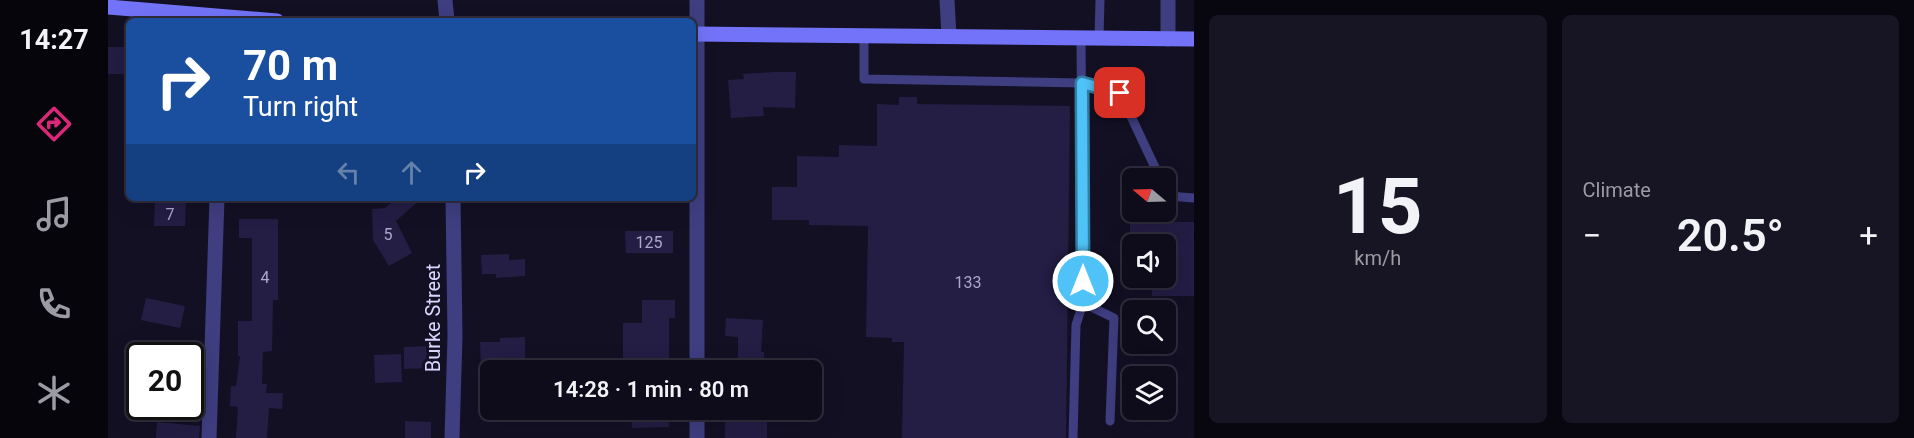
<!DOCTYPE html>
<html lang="en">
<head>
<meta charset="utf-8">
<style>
  body { margin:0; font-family:Roboto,sans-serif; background:#171524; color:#f1f3f6; height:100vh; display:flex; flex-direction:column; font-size:22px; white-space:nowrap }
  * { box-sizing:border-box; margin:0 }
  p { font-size:20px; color:#9b9ba3 }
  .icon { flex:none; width:33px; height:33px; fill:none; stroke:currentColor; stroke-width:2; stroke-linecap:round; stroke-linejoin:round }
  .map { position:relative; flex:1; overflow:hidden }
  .side { display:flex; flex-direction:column; gap:15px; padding:15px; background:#08070f; width:720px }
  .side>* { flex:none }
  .banner { position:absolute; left:18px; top:18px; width:570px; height:183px; border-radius:9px; box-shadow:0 6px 24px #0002,0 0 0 2px #2e2c3a; background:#1a4fa0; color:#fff; overflow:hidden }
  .needle { width:39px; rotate:289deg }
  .controls { position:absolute; left:1014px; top:168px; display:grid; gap:12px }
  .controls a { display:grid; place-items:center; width:54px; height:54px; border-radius:9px; background:#0e0c1b; box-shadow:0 6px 24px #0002,0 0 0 2px #2e2c3a; font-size:30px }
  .speed { position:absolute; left:18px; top:342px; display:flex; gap:12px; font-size:30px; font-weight:700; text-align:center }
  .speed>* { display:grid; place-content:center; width:78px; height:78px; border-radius:50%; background:#0e0c1b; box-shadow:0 6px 24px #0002,0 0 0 2px #2e2c3a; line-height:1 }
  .speed .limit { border:3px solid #111; border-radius:9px; background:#fff; color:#111 }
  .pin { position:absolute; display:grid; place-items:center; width:51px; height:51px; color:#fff; margin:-26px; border-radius:12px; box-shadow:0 3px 9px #0006 }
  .me { position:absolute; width:66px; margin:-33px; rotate:0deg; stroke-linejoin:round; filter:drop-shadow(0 0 4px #0008) }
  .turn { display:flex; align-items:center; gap:21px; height:126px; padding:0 18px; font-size:27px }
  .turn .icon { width:78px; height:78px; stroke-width:2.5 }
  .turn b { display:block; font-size:42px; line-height:51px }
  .lanes { display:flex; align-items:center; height:57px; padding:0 18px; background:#0003; justify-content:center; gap:30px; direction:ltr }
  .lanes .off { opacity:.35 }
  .big { font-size:45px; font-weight:600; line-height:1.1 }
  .side .widget { flex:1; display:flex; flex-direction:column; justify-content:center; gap:9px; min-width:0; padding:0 21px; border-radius:9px; background:#171524 }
  .side .dial { align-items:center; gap:0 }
  .dial b { font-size:78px; line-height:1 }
  .heat { display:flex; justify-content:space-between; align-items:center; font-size:33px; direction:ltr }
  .side .tiles { flex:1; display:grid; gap:15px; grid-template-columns:repeat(2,1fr) }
  .trip { position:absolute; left:372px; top:360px; width:342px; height:60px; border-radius:9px; background:#0e0c1b; box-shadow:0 6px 24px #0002,0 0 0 2px #2e2c3a; font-weight:600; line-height:60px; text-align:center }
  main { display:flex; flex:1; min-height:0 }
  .menu { display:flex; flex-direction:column; width:108px; justify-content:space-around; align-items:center; background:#06050b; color:#9b9ba3 }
  .menu .icon { width:42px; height:42px }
  .menu .selected { color:#db2777 }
  .menu b { font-size:27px; color:#f1f3f6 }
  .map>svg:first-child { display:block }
</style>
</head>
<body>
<main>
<nav class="menu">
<b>14:27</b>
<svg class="icon selected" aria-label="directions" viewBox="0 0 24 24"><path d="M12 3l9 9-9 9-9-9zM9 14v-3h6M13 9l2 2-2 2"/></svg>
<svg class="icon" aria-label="music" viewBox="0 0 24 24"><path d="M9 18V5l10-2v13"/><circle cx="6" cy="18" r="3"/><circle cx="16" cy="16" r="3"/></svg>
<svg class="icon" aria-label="phone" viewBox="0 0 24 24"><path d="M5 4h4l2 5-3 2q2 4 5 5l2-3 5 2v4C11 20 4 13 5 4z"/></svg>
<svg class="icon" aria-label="climate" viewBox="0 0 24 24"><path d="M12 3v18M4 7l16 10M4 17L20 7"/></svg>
</nav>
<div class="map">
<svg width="1086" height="438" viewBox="0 0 1086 438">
  <rect width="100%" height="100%" fill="#131024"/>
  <g fill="#241d44">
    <rect x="0" y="47" width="21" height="27"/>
    <path d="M667,72H688L687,108L655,107L656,116L623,118L620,80L636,79L635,74Z"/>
    <path d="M791,97H809V104L962,106L958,438H794L796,342H784V338L758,337L760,226L701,225V220H664V187H689V156L731,157V145L769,146V104L791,105Z"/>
    <path d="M289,198H314L288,221L304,253L281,266L265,240L264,209L277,208Z"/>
    <path d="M47,201L78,202L77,226H46Z"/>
    <path d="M131,219H170V300H165L164,351L155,352L154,384H159L158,393H175L174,409L161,408L159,438H128L130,407L122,406L123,386H128L132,356H130V321H144V238H131Z"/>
    <path d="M1022,222H1086V296H1044L1043,278H1058V244H1022Z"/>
    <path d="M517,231H565V253H518Z"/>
    <path d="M401,254V260L417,259V276L388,278V274H374L373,255Z"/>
    <path d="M38,298L77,306L72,328L33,320Z"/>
    <path d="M534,300H567V318H561V367H515V323H534Z"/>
    <path d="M618,318L655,320L653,352H656V370H630V337L617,336Z"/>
    <path d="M417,337V362L400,363V370H373L372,342H392V338Z"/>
    <path d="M324,346L325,368L296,369V347Z"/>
    <path d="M293,354L294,382L267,383L266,355Z"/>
    <path d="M523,410H560L561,427L524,428Z"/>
    <path d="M617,417L659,418V438H617Z"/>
    <path d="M297,421L323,422V438H297Z"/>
    <path d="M49,422L92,426L91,438H48Z"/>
  </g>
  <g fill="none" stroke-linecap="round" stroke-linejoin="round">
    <g stroke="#3e3e81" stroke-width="9">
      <path d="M756,35V79L974,83L1012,93L1052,178"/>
      <path d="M991,38L992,0"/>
      <path d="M1058,190L1060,196L1086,198"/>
      <path d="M975,303L1006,318L1002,421"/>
      <path d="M965,438L968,325L975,303L973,38"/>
    </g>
    <g stroke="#3e3e81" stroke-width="15">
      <path d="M337,0L339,21"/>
      <path d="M839,0L841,36"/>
      <path d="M1060,0V39"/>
      <path d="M589,370V0"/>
      <path d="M589,410V438"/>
      <path d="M101,438L109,198"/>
      <path d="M344,438L347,336L345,198"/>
    </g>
    <g stroke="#7273f8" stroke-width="15">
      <path d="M0,7L169,21"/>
      <path d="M585,34L1086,39"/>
    </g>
  </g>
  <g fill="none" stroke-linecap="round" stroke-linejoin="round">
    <g stroke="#337fa1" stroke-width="15">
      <path id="route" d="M975,281L974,83L1012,93"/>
    </g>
    <use href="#route" stroke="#4fc3f7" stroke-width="10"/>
  </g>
  <g text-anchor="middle" stroke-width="6" stroke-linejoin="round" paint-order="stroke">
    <g font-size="16" fill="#aca8cf">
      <text x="62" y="220">7</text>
      <text x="280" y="240">5</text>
      <text x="541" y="248">125</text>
      <text x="157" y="283">4</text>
      <text x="860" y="288">133</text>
    </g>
    <g font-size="20" fill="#d9d6fd" stroke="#131024">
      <text transform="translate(325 318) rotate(-90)" y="7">Burke Street</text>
    </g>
  </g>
</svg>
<div class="controls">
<a><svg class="needle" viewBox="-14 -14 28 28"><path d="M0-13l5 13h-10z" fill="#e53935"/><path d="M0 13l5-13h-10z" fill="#9b9ba3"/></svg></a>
<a><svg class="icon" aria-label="sound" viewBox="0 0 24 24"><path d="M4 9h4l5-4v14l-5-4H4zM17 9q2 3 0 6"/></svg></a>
<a><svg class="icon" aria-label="search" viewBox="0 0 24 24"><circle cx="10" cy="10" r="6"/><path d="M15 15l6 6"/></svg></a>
<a><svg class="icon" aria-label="layers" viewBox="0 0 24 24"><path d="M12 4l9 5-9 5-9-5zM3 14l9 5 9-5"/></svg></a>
</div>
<div class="speed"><div class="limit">20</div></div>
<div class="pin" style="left:1012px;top:93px;background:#d93025"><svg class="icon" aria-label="arrive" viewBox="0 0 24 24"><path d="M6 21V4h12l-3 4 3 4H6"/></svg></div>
<svg class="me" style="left:975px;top:281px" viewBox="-20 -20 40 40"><circle r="17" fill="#4fc3f7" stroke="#fff" stroke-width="3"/><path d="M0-11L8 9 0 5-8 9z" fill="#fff"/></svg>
<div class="trip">14:28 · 1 min · 80 m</div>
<div class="banner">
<div class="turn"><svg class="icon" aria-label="right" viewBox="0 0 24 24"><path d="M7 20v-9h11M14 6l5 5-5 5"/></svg><div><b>70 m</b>Turn right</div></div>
<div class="lanes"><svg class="icon off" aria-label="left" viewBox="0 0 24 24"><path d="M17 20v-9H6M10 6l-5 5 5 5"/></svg><svg class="icon off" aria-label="ahead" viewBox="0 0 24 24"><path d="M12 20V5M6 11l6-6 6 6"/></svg><svg class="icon" aria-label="right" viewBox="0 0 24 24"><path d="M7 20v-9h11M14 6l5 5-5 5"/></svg></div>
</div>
</div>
<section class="side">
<div class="tiles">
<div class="widget dial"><b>15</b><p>km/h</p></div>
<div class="widget"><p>Climate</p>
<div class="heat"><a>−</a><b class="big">20.5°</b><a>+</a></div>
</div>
</div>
</section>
</main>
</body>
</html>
